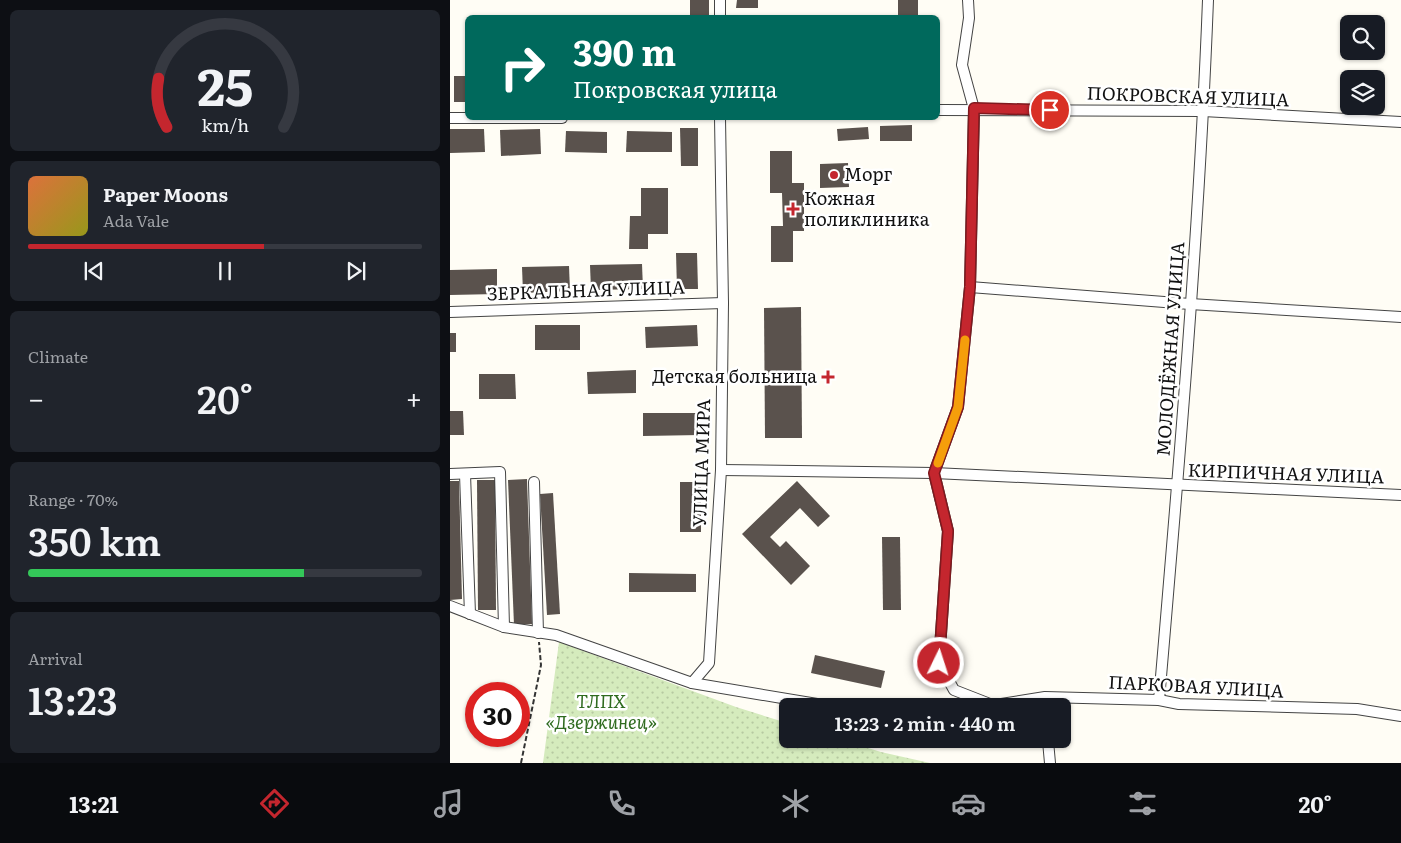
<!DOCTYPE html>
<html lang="en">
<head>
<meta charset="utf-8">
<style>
  body { margin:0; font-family:Literata,serif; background:#20242c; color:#f1f3f6; height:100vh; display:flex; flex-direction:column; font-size:19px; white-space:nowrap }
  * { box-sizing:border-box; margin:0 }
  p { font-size:16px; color:#9ea1a6 }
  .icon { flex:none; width:28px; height:28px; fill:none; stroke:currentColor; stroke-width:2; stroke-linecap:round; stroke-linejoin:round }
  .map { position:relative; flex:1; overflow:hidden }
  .details { display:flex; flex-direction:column; gap:10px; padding:10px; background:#0d0f14; width:450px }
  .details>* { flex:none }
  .banner { position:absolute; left:15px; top:15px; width:475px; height:105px; border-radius:8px; box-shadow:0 1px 4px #0004; background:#00695c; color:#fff; overflow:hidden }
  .buttons { position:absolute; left:890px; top:15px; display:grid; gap:10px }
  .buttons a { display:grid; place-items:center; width:45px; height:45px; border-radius:8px; background:#171b24; box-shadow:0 1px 4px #0004; font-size:25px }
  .speed { position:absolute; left:15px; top:682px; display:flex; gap:10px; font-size:25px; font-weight:700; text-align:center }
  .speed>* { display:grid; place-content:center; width:65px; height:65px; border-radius:50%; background:#171b24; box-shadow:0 1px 4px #0004; line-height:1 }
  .speed .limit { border:8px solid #d22; background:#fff; color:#111 }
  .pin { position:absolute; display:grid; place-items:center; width:42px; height:42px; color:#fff; margin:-21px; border:2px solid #fff; border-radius:50%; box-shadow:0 1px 5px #0007 }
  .me { position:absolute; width:55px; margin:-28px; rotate:4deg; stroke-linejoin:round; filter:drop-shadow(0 0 4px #0008) }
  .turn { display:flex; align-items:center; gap:18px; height:105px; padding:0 25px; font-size:22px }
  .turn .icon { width:65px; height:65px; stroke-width:2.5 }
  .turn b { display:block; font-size:35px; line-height:42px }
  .big { font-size:38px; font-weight:600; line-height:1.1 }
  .details .card { flex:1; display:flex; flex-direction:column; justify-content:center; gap:8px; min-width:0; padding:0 18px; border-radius:8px; background:#20242c }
  .details .dial { align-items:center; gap:0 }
  .dial svg { height:130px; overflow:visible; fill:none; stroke:#363941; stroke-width:7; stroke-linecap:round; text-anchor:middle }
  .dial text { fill:#f1f3f6; stroke:none }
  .song { display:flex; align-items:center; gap:15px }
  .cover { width:60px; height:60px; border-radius:8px; background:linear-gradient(135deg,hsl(20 70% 55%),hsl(60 70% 35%)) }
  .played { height:5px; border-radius:2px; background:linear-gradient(90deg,#c4262e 60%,#363941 60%) }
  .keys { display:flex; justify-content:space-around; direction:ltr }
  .heat { display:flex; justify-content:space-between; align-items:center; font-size:28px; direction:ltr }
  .charge { height:8px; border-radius:4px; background:linear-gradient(90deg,#34c759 70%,#363941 0) }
  .trip { position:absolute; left:329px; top:698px; width:292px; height:50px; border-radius:8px; background:#171b24; box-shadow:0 1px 4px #0004; font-weight:600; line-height:50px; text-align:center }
  .menu { display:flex; height:80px; justify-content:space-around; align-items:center; background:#090b0e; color:#9ea1a6 }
  .menu .icon { width:35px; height:35px }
  .menu .on { color:#c4262e }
  .menu b { font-size:22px; color:#f1f3f6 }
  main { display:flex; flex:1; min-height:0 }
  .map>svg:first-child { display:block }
</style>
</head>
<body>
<main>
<section class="details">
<div class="card dial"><svg viewBox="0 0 100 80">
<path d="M14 69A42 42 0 1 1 86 69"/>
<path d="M14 69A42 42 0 0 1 9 39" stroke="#c4262e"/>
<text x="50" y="56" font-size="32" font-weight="700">25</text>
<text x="50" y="72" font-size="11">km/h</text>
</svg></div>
<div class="card">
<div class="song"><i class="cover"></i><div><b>Paper Moons</b><p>Ada Vale</p></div></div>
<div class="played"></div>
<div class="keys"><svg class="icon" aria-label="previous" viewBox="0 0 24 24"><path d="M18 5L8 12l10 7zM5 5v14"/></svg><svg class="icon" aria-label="pause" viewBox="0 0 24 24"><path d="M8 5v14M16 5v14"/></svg><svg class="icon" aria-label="next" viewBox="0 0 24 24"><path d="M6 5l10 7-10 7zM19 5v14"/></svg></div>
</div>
<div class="card"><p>Climate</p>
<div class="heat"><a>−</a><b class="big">20°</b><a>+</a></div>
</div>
<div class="card"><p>Range · 70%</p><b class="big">350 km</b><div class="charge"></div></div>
<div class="card"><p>Arrival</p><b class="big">13:23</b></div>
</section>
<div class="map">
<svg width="951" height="763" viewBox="0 0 951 763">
  <defs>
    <pattern id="garden-dots" width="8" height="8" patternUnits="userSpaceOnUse" patternTransform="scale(1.25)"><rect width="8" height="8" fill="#d5ebbd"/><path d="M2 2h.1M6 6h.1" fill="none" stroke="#b6c8a1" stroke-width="1.8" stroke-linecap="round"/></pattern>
  </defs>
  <rect width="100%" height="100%" fill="#fffdf5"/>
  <path fill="url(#garden-dots)" d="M109,642L286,707L337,723L338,739H389L431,752L480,763H93Z"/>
  <g fill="#5a524d">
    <rect x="240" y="0" width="19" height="18"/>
    <path d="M287,0H308V8H286Z"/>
    <rect x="448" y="0" width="20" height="18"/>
    <rect x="4" y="76" width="14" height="26"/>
    <path d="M462,125V141H430V126Z"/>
    <path d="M418,127L419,139L388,141L387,129Z"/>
    <path d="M230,128H248V166H231Z"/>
    <path d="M0,129H34L35,152L0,153Z"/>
    <path d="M90,129L91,154L51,156L50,130Z"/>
    <path d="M116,131L157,132V153L115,152Z"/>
    <path d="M177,131L222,132V152H176Z"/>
    <path d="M320,151H342V183H354V231H343V262H321V226H333L332,193H320Z"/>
    <path d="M398,163L399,187L370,188V164Z"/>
    <path d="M191,188H218V234H198V249H179L180,216H191Z"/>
    <path d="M226,253H247L248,289H227Z"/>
    <path d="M192,264L193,289L141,290L140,265Z"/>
    <path d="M119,266L120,291L73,293L72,267Z"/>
    <path d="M47,269V294L0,295V270Z"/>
    <path d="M351,307L352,438H315L314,308Z"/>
    <rect x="85" y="325" width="45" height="25"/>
    <path d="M247,325L248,346L196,348L195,327Z"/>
    <rect x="0" y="333" width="6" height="19"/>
    <path d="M186,370V393L138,394L137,372Z"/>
    <path d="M29,374H65L66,399H29Z"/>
    <path d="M0,411H13L14,435H0Z"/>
    <path d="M193,413H250V435L193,436Z"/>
    <path d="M77,479L82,624L64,625L58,480Z"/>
    <path d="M27,480H45L46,610H28Z"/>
    <path d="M0,481H9L12,599L0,600Z"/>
    <path d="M347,481L380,516L368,527L350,508L320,537L330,547L336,541L360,566L341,585L292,534Z"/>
    <rect x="230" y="482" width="21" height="50"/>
    <path d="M103,493L110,614L97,615L90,494Z"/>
    <path d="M432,537H450L451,610H433Z"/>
    <path d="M179,573L246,574V592H179Z"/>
    <path d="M365,655L435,671L431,688L361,673Z"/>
  </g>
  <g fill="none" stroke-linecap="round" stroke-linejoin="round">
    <g stroke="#444" stroke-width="12">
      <g id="minor">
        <path d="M518,0L519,18L512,65L524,109L520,287L508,407L484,473L498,531L489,663L504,690L545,706"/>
        <path d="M270,18V0"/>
        <path d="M488,110L753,111L951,122"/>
        <path d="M0,118H112"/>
        <path d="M520,287L740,304L951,317"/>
        <path d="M0,312L273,303"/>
        <path d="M271,470L484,473L951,495"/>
        <path d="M0,474L50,472L54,627"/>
        <path d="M15,474L20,614"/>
        <path d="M84,482L88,633"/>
        <path d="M0,606L54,627L106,635L242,683L379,706"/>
        <path d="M242,683L259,663L271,470L273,303L270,118"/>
        <path d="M709,700C729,467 749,234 758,0"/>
        <path d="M539,706L595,697L709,700L729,704L907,709L951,716"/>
        <path d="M594,739L598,741L600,763"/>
      </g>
    </g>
    <path stroke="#333" stroke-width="2" stroke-dasharray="5 2.5" stroke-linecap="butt" d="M71,763L91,665L89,642"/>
    <use href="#minor" stroke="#fff" stroke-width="10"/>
  </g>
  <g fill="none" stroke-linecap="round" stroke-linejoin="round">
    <g stroke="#7f191e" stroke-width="12">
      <path id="route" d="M489,663L498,531L484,473L508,407L520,287L524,108L600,110"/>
    </g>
    <use href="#route" stroke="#c4262e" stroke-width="9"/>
    <path stroke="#f59e0b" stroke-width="9" d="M488,463L508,407L515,340"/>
  </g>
  <g fill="#c4262e" stroke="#fff" stroke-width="2">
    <circle cx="384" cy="175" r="5"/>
    <path d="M340.5 201.5h5v5h5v5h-5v5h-5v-5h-5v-5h5z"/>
    <path d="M375.5 369.5h5v5h5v5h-5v5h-5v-5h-5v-5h5z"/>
  </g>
  <g text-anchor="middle" stroke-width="5" stroke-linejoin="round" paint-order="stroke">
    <g font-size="18" fill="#111" stroke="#fff">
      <text transform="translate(738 97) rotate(2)" y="6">ПОКРОВСКАЯ УЛИЦА</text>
      <text transform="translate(136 291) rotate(-2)" y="6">ЗЕРКАЛЬНАЯ УЛИЦА</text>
      <text transform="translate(721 349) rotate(-86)" y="6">МОЛОДЁЖНАЯ УЛИЦА</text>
      <text transform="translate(252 463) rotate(-88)" y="6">УЛИЦА МИРА</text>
      <text transform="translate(836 474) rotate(2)" y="6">КИРПИЧНАЯ УЛИЦА</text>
      <text transform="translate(746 687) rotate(3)" y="6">ПАРКОВАЯ УЛИЦА</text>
    </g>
    <g font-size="18" fill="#111" stroke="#fff" text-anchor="start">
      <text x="394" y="181">Морг</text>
      <text x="354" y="205">Кожная<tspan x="354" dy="21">поликлиника</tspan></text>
      <text x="367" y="383" text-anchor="end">Детская больница</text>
    </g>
    <g font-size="18" font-style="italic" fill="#2f6b1f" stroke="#fff">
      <text x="151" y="708">ТЛПХ<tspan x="151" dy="21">«Дзержинец»</tspan></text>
    </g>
  </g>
</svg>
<div class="buttons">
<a><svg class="icon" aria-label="search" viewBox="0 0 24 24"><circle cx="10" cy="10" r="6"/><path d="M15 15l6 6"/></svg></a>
<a><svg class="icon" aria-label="layers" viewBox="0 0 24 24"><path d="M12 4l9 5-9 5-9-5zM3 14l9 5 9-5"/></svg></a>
</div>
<div class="speed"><div class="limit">30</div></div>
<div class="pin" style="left:600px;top:110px;background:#d93025"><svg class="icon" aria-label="arrive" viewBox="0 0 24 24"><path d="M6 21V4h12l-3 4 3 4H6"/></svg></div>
<svg class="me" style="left:489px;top:663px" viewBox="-20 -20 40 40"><circle r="17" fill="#c4262e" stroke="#fff" stroke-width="3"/><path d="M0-11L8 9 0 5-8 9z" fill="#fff"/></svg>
<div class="trip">13:23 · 2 min · 440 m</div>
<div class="banner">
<div class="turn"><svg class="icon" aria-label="right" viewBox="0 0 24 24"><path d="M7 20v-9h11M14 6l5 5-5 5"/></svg><div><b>390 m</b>Покровская улица</div></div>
</div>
</div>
</main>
<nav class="menu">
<b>13:21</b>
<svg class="icon on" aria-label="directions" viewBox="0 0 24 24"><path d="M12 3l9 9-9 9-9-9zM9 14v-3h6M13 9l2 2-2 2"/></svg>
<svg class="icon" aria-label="music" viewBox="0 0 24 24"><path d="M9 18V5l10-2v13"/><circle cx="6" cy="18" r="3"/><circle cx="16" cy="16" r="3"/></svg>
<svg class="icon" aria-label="phone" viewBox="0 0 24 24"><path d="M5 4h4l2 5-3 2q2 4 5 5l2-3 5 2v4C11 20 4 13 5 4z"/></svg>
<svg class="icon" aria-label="climate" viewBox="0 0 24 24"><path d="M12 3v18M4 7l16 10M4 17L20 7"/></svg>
<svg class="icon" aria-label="car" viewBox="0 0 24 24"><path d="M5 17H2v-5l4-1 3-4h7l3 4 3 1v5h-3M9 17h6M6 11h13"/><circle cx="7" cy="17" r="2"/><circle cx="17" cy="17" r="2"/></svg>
<svg class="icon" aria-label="filters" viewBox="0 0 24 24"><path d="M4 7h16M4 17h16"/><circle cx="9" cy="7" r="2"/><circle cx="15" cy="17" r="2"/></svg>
<b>20°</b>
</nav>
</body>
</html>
